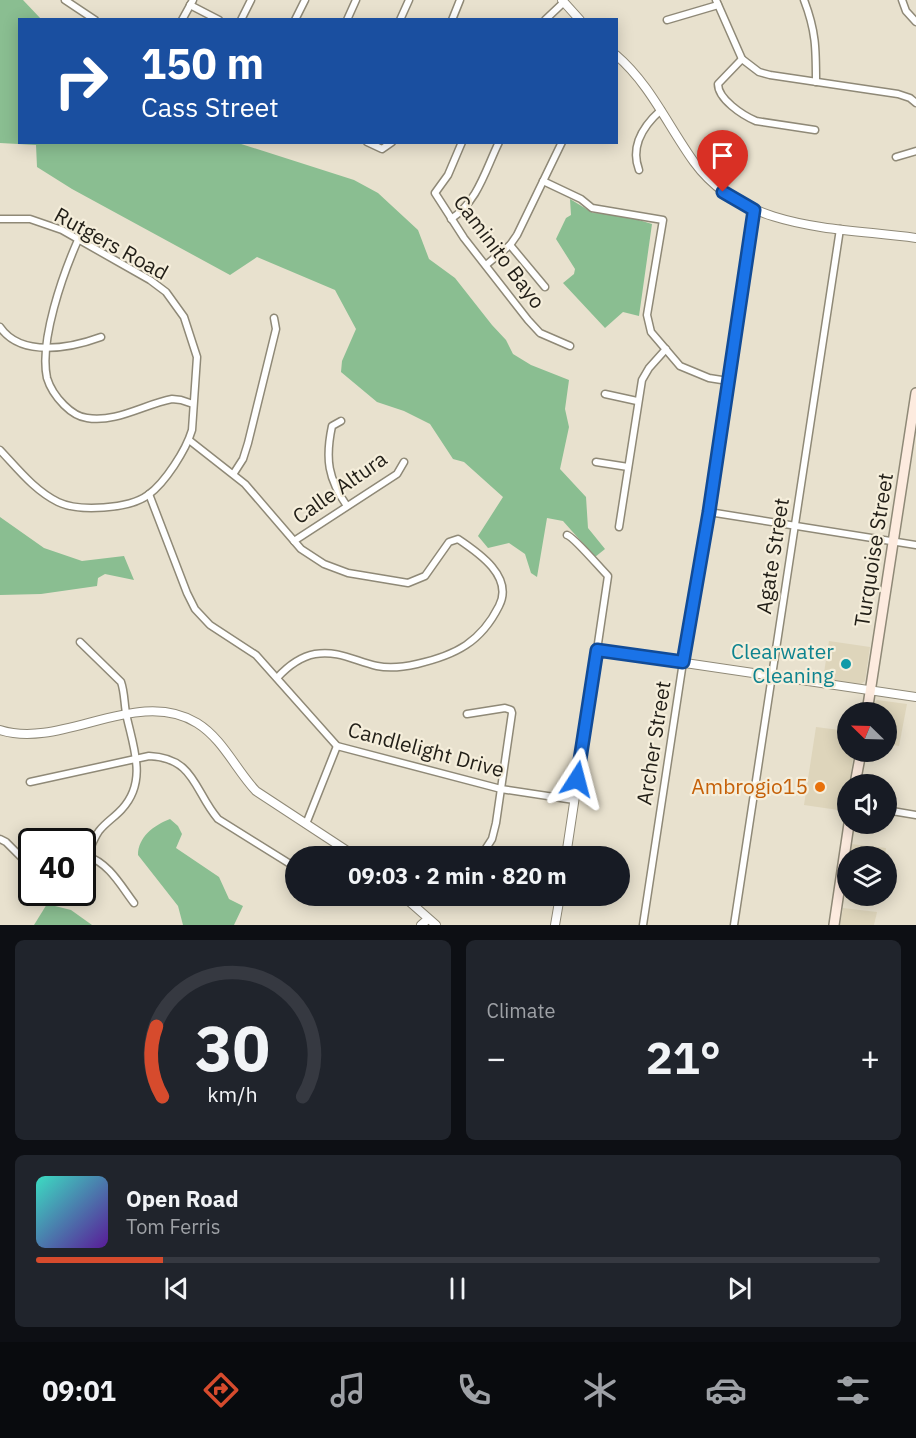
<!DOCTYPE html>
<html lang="en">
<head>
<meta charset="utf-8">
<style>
  body { margin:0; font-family:"IBM Plex Sans",sans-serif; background:#20242c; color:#f1f3f6; height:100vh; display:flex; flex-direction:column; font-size:22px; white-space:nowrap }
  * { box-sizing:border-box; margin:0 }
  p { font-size:20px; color:#9ea1a6 }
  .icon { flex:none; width:33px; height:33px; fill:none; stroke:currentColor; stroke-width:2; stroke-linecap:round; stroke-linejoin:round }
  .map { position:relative; height:925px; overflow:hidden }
  .drawer { display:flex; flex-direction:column; gap:15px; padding:15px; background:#0d0f14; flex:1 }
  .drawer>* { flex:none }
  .hud { position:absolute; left:18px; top:18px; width:600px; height:126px; border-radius:0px; box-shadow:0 3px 15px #0003; background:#1a4fa0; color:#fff; overflow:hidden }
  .needle { width:39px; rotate:293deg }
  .buttons { position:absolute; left:837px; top:702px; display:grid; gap:12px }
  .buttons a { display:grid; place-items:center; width:60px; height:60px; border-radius:50%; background:#171b24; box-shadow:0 3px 15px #0003; font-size:30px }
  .speed { position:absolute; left:18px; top:828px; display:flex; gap:12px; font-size:30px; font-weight:700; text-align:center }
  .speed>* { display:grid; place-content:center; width:78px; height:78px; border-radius:50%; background:#171b24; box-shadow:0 3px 15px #0003; line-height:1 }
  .speed .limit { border:3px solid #111; border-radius:9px; background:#fff; color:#111 }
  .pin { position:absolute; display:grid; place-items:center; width:51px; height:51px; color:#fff; margin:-62px -26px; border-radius:50% 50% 50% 0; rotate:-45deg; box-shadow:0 0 6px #0007 }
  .pin .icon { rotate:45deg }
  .me { position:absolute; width:66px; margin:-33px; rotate:9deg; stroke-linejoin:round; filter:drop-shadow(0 0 4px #0008) }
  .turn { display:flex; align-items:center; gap:21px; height:126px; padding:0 24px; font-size:27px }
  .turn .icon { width:78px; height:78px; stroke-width:2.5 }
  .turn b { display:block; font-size:42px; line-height:51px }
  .big { font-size:45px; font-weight:700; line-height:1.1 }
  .drawer .tile { flex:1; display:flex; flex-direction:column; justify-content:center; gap:9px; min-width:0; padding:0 21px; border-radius:9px; background:#20242c }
  .drawer .dial { align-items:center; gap:0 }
  .dial svg { height:156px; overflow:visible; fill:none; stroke:#363941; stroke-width:7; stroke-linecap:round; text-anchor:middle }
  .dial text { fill:#f1f3f6; stroke:none }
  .song { display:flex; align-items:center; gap:18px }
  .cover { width:72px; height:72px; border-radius:9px; background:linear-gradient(135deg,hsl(170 70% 55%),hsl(270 70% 35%)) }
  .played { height:6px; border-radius:3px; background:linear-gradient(90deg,#d64b2d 15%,#363941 15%) }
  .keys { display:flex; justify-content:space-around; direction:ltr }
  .heat { display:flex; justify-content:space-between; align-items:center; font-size:33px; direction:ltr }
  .drawer .tiles { flex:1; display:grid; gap:15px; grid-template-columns:1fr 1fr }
  .tile:last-child { grid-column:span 2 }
  .trip { position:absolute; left:285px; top:846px; width:345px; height:60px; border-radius:30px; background:#171b24; box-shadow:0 3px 15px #0003; font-weight:700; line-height:60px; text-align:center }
  .dock { display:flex; height:96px; justify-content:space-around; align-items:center; background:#090b0e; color:#9ea1a6 }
  .dock .icon { width:42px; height:42px }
  .dock .on { color:#d64b2d }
  .dock b { font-size:27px; color:#f1f3f6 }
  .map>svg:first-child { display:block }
</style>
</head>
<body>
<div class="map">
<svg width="916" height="925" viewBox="0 0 916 925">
  <rect width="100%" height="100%" fill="#e8e1ce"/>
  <g fill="#ded5bb">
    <path d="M829,641L870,647L865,681L861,684L823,679Z"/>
    <path d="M877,700L907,704L899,746L887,744L886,712H871L872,704Z"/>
    <path d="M816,727L847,731L848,752H854L845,811L804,805Z"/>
    <path d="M851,844L886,848L885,856H849Z"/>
    <path d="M843,908L877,912L874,925H840Z"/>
  </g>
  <g fill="#8abe91">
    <path d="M0,0H23L41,19L20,20V142L238,143L354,180L378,193L418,230L429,259L455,278L492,325L506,340L513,354L531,365L569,380L565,409L569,427L560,469L586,497L588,528L605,549L595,557L563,521L547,518L537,577L531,573L525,554L509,543L488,548L478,536L503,497L464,462L453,459L430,424L404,411L377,402L341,372L342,361L356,329L335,290L257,257L230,275L72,189L37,167L36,145L0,143Z"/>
    <path d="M570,199L593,213L619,214L652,224L639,316L623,312L605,328L563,283L574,274L575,269L556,239L566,218L571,215Z"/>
    <path d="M0,517L44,548L82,561L124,556L134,580L105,574L98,578L97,586L41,594L0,595Z"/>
    <path d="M170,819L178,826L182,834L176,848L219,877L229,899L243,906L234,925H183L178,906L138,855C138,837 154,825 170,819Z"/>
    <path d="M47,904L71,910L92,925H34Z"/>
  </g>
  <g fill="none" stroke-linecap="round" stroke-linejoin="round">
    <g stroke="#8f8977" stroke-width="9">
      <g id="minor">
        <path d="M65,0L95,20"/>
        <path d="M716,0L742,59L759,72L770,75L898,94L910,98L916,103"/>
        <path d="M804,0C816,31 816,49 816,82"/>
        <path d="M902,0L906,11L916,22"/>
        <path d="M190,5L219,20"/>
        <path d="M182,20L193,0"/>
        <path d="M241,20L251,0"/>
        <path d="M295,20L305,0"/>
        <path d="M347,20L356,0"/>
        <path d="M400,20L409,0"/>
        <path d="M452,20L460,0"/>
        <path d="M545,20L564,2"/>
        <path d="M667,20L718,5"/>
        <path d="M742,59L718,84C718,99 742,115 756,121L815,130"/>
        <path d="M367,142L382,149L392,142"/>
        <path d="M462,142L448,175L435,193L464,238L528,320L540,333L570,346"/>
        <path d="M896,157L916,151"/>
        <path d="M639,170C630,146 643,126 661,110"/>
        <path d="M543,181L581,199L592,208L663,220L647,315L651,332L680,366L709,378L728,381"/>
        <path d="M0,219H30L62,230L150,280L166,292L184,317L197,357L192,430C186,450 165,483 148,495C129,509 79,512 58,502C34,490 18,469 0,450"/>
        <path d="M451,219C478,201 485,171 499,142"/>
        <path d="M78,240C63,274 39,341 47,378C50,388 56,397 64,405C70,411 78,417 87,418C116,423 145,404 172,399L181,400L193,404"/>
        <path d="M510,245L545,287"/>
        <path d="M486,265L510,245L517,235L562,142"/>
        <path d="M0,327C21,358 71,348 101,337"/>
        <path d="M605,394L637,401"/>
        <path d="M341,421L332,426C325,459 328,479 347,506"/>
        <path d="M189,440L245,484L301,549L324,564L348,573L408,583L425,576L449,542L458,539C479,553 514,577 499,606C481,642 456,655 417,664C404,667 391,669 377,666C355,661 338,650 315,654C299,657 287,667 277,678"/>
        <path d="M596,462L628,467"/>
        <path d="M234,473L243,459L248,443L276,329L274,318"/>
        <path d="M149,494L187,593L195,609L210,625L256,655L337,746L501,789L574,800"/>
        <path d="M709,512L916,545"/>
        <path d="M619,527L642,380L649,368L666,349"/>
        <path d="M567,535C574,537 600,568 608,576L597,650"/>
        <path d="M294,541L397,474L404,462"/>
        <path d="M80,642L121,682C125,693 124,706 127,718C134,749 147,782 122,809C115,817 106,822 99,831C92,841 89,854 82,864"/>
        <path d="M467,714L505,708L511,710L512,713L496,823L492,839L481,856"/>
        <path d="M30,782L149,756C195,758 194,791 218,819L295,867"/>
        <path d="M886,810L916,815"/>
        <path d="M306,824L337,746"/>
        <path d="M0,839L6,842L32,868"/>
        <path d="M87,856C109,863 121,886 134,903"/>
        <path d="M643,925L683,662L709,512L754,210"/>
        <path d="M734,925L840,229"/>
      </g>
    </g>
    <g stroke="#8f8977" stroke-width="10">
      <g id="tertiary">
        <path d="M562,0L580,20"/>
        <path d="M616,55C650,84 668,126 694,162C745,232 838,227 916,238"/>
        <path d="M0,730C62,750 137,686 197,723C223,739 236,770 256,791L355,856"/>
        <path d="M566,856L597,650L916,697"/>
        <path d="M403,896L436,925"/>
        <path d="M421,925L428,919"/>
        <path d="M555,925L560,896"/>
      </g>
    </g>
    <g stroke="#8f8977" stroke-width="12">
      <g id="secondary">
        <path d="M867,712L916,393"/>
        <path d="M855,784L861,752"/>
        <path d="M834,925L849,824"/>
      </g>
    </g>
    <use href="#minor" stroke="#fff" stroke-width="6"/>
    <use href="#tertiary" stroke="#fff" stroke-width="8"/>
    <use href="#secondary" stroke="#fdebdf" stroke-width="9"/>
  </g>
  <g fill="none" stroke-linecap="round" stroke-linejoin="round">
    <g stroke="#114b97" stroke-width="15">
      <path id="route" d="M577,779L597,650L683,662L709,512L754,210L723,192"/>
    </g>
    <use href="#route" stroke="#1a73e8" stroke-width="10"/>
  </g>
  <circle fill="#0f9aa8" stroke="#f5eedb" stroke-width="2" cx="846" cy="664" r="6"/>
  <circle fill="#e8710a" stroke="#f5eedb" stroke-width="2" cx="820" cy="787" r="6"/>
  <g text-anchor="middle" stroke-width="4.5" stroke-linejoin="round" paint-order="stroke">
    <g font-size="21" fill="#211e17" stroke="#f5eedb">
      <text transform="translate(111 244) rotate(29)" y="7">Rutgers Road</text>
      <text transform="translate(499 252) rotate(53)" y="7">Caminito Bayo</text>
      <text transform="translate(340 488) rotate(-35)" y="7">Calle Altura</text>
      <text transform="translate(874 550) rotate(-81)" y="7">Turquoise Street</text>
      <text transform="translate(773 556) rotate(-81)" y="7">Agate Street</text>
      <text transform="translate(654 743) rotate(-81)" y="7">Archer Street</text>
      <text transform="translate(426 750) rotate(15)" y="7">Candlelight Drive</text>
    </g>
    <g font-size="21" fill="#0d838f" stroke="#f5eedb" text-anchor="end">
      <text x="834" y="659">Clearwater<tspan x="834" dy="24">Cleaning</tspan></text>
    </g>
    <g font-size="21" fill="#c56008" stroke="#f5eedb" text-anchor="end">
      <text x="808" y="794">Ambrogio15</text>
    </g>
  </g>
</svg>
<div class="buttons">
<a><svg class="needle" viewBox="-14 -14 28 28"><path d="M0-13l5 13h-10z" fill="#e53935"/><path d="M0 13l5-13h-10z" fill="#9ea1a6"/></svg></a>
<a><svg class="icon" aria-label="sound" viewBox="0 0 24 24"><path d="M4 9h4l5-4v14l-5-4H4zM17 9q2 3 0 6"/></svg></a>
<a><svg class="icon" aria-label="layers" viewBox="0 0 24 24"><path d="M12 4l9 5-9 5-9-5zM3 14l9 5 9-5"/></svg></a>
</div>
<div class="speed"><div class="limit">40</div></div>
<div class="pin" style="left:723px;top:192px;background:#d93025"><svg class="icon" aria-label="arrive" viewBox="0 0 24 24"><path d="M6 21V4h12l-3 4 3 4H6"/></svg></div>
<svg class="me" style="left:577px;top:779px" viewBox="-20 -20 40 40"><path d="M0-17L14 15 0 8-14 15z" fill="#1a73e8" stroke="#fff" stroke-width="4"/></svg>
<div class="trip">09:03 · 2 min · 820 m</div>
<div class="hud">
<div class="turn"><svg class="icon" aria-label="right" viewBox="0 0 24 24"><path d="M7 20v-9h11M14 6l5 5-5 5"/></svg><div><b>150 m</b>Cass Street</div></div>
</div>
</div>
<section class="drawer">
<div class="tiles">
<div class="tile dial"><svg viewBox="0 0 100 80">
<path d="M14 69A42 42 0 1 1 86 69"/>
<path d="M14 69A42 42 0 0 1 11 33" stroke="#d64b2d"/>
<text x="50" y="56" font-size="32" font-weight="700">30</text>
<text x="50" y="72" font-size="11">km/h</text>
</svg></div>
<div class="tile"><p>Climate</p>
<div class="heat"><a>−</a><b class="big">21°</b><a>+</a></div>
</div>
<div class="tile">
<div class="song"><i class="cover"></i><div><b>Open Road</b><p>Tom Ferris</p></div></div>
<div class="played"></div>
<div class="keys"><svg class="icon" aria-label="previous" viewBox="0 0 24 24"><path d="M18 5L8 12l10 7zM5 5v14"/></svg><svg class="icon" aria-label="pause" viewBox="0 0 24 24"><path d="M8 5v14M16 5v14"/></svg><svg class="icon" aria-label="next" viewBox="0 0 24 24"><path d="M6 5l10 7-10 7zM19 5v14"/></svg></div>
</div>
</div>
</section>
<nav class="dock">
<b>09:01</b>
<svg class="icon on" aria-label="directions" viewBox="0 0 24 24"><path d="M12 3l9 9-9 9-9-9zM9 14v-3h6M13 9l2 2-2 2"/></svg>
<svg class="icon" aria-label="music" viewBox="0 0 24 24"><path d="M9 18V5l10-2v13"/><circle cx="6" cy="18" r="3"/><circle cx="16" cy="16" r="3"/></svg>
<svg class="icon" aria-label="phone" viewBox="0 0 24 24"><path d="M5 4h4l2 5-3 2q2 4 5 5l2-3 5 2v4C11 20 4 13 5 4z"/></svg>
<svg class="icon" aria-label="climate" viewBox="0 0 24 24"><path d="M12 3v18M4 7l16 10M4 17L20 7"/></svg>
<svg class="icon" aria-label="car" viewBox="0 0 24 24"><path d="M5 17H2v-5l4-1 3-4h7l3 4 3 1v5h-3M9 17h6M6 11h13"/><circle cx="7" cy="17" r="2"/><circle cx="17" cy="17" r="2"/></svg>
<svg class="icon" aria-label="filters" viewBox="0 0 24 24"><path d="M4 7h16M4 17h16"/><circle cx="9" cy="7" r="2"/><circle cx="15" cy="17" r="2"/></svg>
</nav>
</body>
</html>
